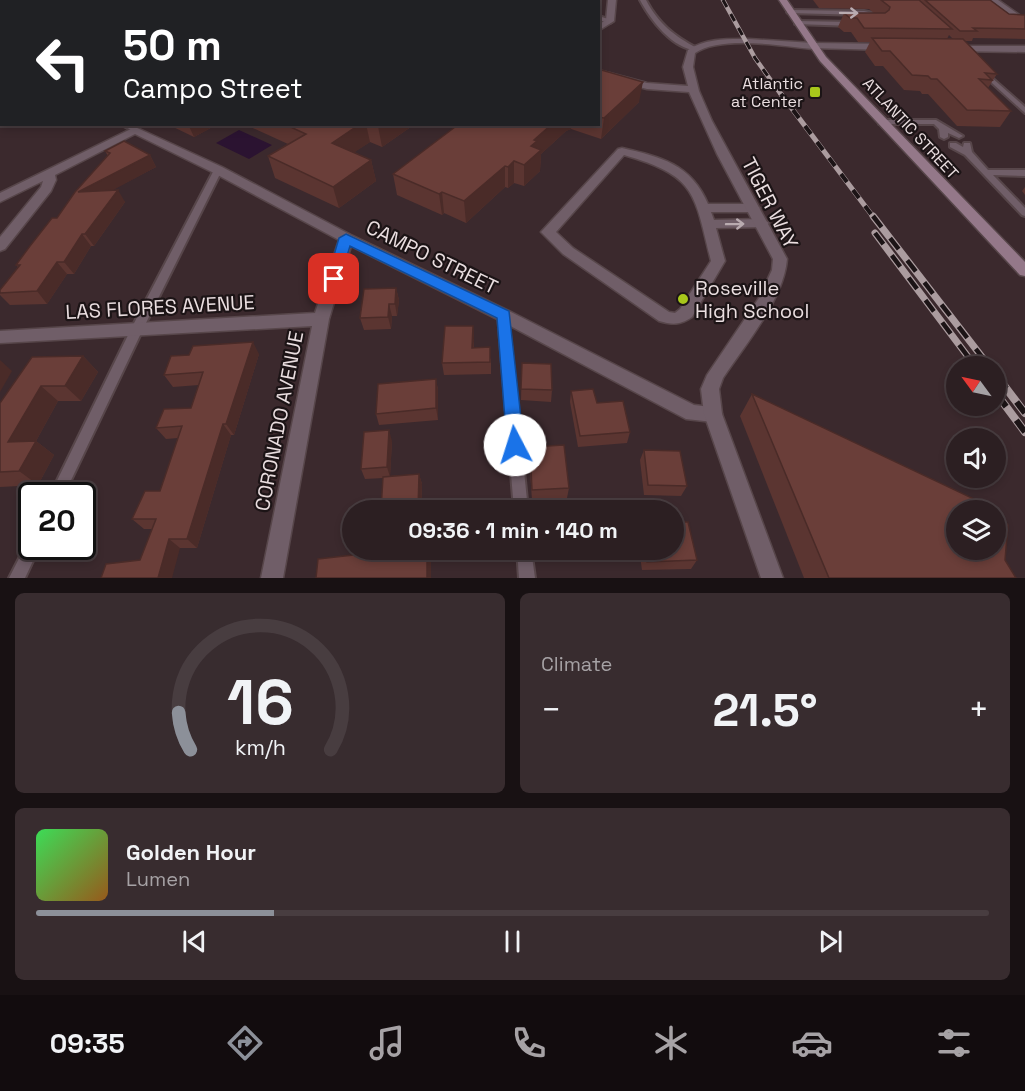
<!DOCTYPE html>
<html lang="en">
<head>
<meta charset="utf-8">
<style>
  body { margin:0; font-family:"Space Grotesk",sans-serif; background:#382c2f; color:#f1f3f6; height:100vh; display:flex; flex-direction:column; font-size:22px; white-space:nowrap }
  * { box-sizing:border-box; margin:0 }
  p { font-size:20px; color:#a6a2a5 }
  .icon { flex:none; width:33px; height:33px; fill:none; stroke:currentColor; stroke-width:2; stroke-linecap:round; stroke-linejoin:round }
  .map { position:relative; height:578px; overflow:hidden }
  .details { display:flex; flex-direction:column; gap:15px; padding:15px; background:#181113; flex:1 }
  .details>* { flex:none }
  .top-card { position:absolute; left:0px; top:0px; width:600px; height:126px; box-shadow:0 3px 9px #0003,0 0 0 2px #483d40; background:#202124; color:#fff; overflow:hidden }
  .needle { width:39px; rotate:303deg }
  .fabs { position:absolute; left:946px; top:356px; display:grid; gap:12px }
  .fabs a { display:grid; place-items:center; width:60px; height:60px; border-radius:50%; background:#2c1f22; box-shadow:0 3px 9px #0003,0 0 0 2px #483d40; font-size:30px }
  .speed { position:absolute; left:18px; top:482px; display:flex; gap:12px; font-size:30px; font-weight:700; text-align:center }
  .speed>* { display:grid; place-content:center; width:78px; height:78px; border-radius:50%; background:#2c1f22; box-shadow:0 3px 9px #0003,0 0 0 2px #483d40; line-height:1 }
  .speed .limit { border:3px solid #111; border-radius:9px; background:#fff; color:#111 }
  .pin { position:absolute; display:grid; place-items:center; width:51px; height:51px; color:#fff; margin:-26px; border-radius:12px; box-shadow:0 3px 9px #0006 }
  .me { position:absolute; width:66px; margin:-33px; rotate:355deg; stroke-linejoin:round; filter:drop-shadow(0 0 4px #0008) }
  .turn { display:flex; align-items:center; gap:21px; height:126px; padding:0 24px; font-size:27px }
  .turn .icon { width:78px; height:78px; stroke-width:2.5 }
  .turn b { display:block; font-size:42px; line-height:51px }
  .big { font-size:45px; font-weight:700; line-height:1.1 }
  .details .card { flex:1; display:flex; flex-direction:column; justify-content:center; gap:9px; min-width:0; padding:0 21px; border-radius:9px; background:#382c2f }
  .details .dial { align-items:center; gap:0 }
  .dial svg { height:156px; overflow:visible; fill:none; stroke:#483d40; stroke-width:7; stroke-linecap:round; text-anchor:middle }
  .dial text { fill:#f1f3f6; stroke:none }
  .song { display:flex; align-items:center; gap:18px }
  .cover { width:72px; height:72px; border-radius:9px; background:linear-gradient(135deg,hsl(130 70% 55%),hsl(30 70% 35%)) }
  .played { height:6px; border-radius:3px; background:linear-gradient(90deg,#8c9099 25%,#483d40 25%) }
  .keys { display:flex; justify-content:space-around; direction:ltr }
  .heat { display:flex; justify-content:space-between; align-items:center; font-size:33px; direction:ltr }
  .details .tiles { flex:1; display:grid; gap:15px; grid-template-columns:1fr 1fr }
  .card:last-child { grid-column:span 2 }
  .trip { position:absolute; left:342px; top:500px; width:342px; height:60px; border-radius:30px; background:#2c1f22; box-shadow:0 3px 9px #0003,0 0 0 2px #483d40; font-weight:700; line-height:60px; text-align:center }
  .dock { display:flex; height:96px; justify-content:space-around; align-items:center; background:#120c0e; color:#a6a2a5 }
  .dock .icon { width:42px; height:42px }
  .dock .on { color:#8c9099 }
  .dock b { font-size:27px; color:#f1f3f6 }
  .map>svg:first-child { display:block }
</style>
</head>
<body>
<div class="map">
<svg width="1025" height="578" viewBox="0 0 1025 578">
  <rect width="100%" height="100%" fill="#3b292d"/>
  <path fill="#2b1331" d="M239,130L272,145L249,159L216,143Z"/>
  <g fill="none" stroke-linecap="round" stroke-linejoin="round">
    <g stroke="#57464a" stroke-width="4">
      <g id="service">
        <path d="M10,0L2,2V4L0,3L2,0Z"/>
        <path d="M530,0L541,2H532Z"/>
        <path d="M640,0H646C658,23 674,36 697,48V50C673,50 650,19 640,0Z"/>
        <path d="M790,10L864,11L873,13L880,20L875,21L869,15H864L788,13L787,12Z"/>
        <path d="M598,16L612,20L613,21L610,23L598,20Z"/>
        <path d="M797,21L853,22L856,24L853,26L795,24V22Z"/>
        <rect x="0" y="62" width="2" height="5"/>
        <path d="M983,70L1025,107V113L981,73L980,72Z"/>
        <rect x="0" y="79" width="2" height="5"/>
        <rect x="0" y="118" width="2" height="5"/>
        <path d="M879,120H936L963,136L959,138L948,133V137L944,139L940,137L939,129L934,124H879Z"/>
        <path d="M120,124H130L139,130L135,132Z"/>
        <path d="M950,143H956L963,147L964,143H970L972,152L988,170H1025V176L993,175L1025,208V216L1022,215L965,155L950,147Z"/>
        <path d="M218,167L222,170L143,329L64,495H50L131,329L214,170Z"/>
        <path d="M503,311L507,312L508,315L528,510H514L498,315L499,312Z"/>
        <path d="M32,539V546H40L25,578H9L28,541Z"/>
        <path d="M517,549H531L535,578H519Z"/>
      </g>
    </g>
    <g stroke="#57464a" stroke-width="3">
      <g id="minor">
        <path d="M608,0H616L614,21L598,31V25L606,20Z"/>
        <path d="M989,0H998L1025,19V26Z"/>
        <path d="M813,43L888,44L893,47L888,50L810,48V44Z"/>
        <path d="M951,46H1025V52L954,51L949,48Z"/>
        <path d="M135,127L222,167L351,235L509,311L694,405L719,408L722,414L719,420L713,422L686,419L497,319L351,246L329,319L283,578H261L312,326L0,343V331L315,313L339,240L214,173L135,134L55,175L56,180L51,191L5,249L0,251V237L41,187L43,181L0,202V193Z"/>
        <path d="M622,148C661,157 691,164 708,204H753L760,208L753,212H711L714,220L762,219L769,223L762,227L716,228L725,261L692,317C680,325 673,325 659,321L563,254L541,232L618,149ZM624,155C697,176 694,193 711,261L680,309L675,313L669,312L573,248L556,232Z"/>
      </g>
    </g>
    <g stroke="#57464a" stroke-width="3">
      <g id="tertiary">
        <path d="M446,0H454L455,2H447Z"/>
        <path d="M749,39L813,43L818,46L813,49C782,46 721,35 695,53L693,67L699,91L712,121L787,259C784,299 745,345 723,378L719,389L722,414L783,578H761L704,414L701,389L707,375L759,298L772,270L773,259L717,154L689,92L647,89L598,76V70L647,83L688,86L683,67L688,50C706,38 728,39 749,39Z"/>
      </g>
    </g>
    <g stroke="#57464a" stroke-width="3">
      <path id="secondary" d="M779,0H787L826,57L1025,262V276L1020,275L820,61Z"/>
    </g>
    <use href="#service" fill="#705e68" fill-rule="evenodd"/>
    <use href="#minor" fill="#705e68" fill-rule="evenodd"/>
    <use href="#tertiary" fill="#705e68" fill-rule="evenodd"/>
    <use href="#secondary" fill="#947889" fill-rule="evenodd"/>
    <g stroke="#ab9c9f" stroke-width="4.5">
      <path id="rail-far3" d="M723,0L755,58L782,96"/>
    </g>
    <g stroke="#ab9c9f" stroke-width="5">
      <path id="rail-far2" d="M781,94L874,218"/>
    </g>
    <g stroke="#ab9c9f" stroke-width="7">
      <g id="rail-far1">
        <path d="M873,216L989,366"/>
        <path d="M875,233L975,366"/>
      </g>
    </g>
    <g stroke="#ab9c9f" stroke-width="8">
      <g id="rail">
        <path d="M996,375L1025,413"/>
        <path d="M996,393L1025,432"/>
      </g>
    </g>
    <use href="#rail-far3" stroke="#1c1416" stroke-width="3" stroke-dasharray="8" stroke-linecap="butt"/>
    <use href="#rail-far2" stroke="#1c1416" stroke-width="4" stroke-dasharray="10" stroke-linecap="butt"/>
    <use href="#rail-far1" stroke="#1c1416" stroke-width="4.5" stroke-dasharray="14" stroke-linecap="butt"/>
    <use href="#rail" stroke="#1c1416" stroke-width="6" stroke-dasharray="17" stroke-linecap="butt"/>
  </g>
  <g fill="#5b3531" fill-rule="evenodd">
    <path d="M813,0H990L1009,14L1025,15V39L973,38L972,41H965L997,74L988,88L1011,111L1000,127L957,126L928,94H922L920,91L904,90L883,66H875L865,52L870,42H858L851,32H844L838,27L844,13H874L869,9L819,8ZM949,35L953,39H947Z"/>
    <path d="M598,69L639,102L601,139L571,129L566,131L541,154L540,171L524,186L514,183L508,188L505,187L466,223L444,213L442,215L397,195L393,174L459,124H598Z"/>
    <path d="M167,124H218L194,137Z"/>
    <path d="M244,124H415L382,147L370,142L354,152L371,160L376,181L339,208L275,178L268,156L288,144Z"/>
    <path d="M105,151L150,155L156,167L112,190L125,202L94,246H91L74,274H67L47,304L10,305L0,295V290L18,267L16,265L57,218L108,156Z"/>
    <path d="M1025,187V195L1022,191Z"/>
    <path d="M396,288L399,300L397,316H392L391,329L364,330L360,318Z"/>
    <path d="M473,326L474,348L491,359V374L444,375L442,363Z"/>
    <path d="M259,354L234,435H231L197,548H180L140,560L153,529H144L132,519L160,491L178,438L166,439L156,428L191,408L199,385L173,387L164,375Z"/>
    <path d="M83,356L98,372L81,401H58L36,441L54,455L38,485L0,487V403Z"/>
    <path d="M522,363L552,390L551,402L521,400Z"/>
    <path d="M436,379L438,390V420L379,425L376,414Z"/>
    <path d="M571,391L597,403L630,432L627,443L578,447L570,402Z"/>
    <path d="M752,394L1005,560L1016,578H804L740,416Z"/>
    <path d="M392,441L390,476L419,474L422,484L421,510H381L383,478L365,479L361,469Z"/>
    <path d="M530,447L569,488L567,498L532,500L529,458Z"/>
    <path d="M644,450L687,486L681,496L644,495L640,460Z"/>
    <path d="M639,549H674L697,560L691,569L642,570Z"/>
  </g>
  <g fill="#4a2b28">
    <path d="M643,82L639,102L601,139L604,118Z"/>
    <path d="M188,124H218L194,137Z"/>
    <path d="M360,124H366L370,142L337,164L332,143Z"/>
    <path d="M381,124H415L382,147L378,126Z"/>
    <path d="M552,124H572L571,129L566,131L541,154L540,171L524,186V165L534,140Z"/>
    <path d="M150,155L156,167L87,204L78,192Z"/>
    <path d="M371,160L376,181L339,208L333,187Z"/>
    <path d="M514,161V183L508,188V167Z"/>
    <path d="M505,166V187L466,223L464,201Z"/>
    <path d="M118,190L125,202L94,246L85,234Z"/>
    <path d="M442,192L444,213L442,215L439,194Z"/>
    <path d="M82,234L91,246L74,274L64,262Z"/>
    <path d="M57,262L67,274L47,304L37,291Z"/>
    <path d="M396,288L399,300L397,316L395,304Z"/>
    <path d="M389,304L392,316L391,329L388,317Z"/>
    <path d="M473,326L474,338L473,359L472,348Z"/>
    <path d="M253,342L259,354L234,435L226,424Z"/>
    <path d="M83,356L98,372L81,401L65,386Z"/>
    <path d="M0,360L12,371L0,392Z"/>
    <path d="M436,379L438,390V420L436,408Z"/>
    <path d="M41,386L58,401L36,441L54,455L38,485L19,471L8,442Z"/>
    <path d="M223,424L231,435L197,548L187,539Z"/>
    <path d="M389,430L392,441L390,477L387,467Z"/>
    <path d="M419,474L422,484L421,510H418Z"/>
    <path d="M169,539L180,548L172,578H158Z"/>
    <path d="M427,549L431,560V578H427Z"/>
  </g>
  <g fill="#6a3e39" stroke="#4a2b28" stroke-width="1.5">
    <path d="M235,0H386L391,2H231Z"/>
    <path d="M881,0H919L952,29L864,28L857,18H850L844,13H885L889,10L890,7Z"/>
    <path d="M925,0H990L1009,14L1025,15V29L973,28L977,31H960Z"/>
    <path d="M872,38L963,39L997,74L985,73L992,80L979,79L1011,111L967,110L937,79H931L928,76L912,75L890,51H882Z"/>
    <path d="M598,69L643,82L604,118L598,117Z"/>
    <path d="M284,124H360L332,143L371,160L333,187L268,156L306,134Z"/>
    <path d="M459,124H552L534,140L537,141L531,146L541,150L524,165L514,161L508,167L505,166L464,201L442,192L439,194L393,174Z"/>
    <path d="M124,141L150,155L78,192L118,190L85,234H82L64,262H57L37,291L0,293V290L20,265H16L30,246L52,218H57L75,192L110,153L105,151Z"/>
    <path d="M396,288L395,304H389L388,317L360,318L364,289Z"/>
    <path d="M445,326H473L472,348L490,347V362L442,363Z"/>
    <path d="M253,342L226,424H223L187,539H169L158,578H101L106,564L140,560L156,519H132L145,491H160L182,426L156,428L164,409L191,408L203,372L164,375L171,356L189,355L193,346Z"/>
    <path d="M83,356L65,386H41L8,442L36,441L19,471L0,472V403L32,357Z"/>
    <path d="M522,363L551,364L552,390L521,389Z"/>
    <path d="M436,379V408L376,414L378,384Z"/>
    <path d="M593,389L597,403L623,401L630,432L580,436L571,391Z"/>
    <path d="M752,394L991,507L994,510H957V549H996V512L1008,525L1005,560L1016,578H829Z"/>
    <path d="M389,430L387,467L361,469L364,432Z"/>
    <path d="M564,445L569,488L532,490L530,447Z"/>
    <path d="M644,450L680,451L687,486L648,485Z"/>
    <path d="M419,474L418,510H381L383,477Z"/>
    <path d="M674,522H688L697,560L647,562L645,549H674Z"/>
    <path d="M407,549H427V578H316L318,559Z"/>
  </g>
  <defs><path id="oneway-shaft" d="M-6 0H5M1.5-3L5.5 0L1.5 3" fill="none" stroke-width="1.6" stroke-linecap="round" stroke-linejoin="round" transform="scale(1.5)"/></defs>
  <g stroke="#b9abb0">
    <use href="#oneway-shaft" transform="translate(849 13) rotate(1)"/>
    <use href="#oneway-shaft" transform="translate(735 224) rotate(-1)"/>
  </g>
  <path fill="#1a73e8" stroke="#114b97" stroke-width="1.5" d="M346,234L509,311L524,445L521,451L515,453L509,451L507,445L497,318L350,246L340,279L338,282H329L327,279L339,238Z"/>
  <g fill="#a8c71b" stroke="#1c1416" stroke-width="2">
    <rect x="809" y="86" width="12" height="12" rx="3"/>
    <circle cx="683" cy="299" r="6"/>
  </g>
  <g text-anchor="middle" stroke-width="4.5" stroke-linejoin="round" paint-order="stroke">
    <g font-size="16" fill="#eadee0" stroke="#1c1416" text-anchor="end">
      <text x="803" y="89">Atlantic<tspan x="803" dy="18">at Center</tspan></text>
    </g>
    <g font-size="16" fill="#eadee0" stroke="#1c1416">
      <text transform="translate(911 128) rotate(47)" y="6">ATLANTIC STREET</text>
    </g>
    <g font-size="20" fill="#eadee0" stroke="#1c1416">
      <text transform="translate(770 203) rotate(63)" y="7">TIGER WAY</text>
      <text transform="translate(432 257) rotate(26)" y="7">CAMPO STREET</text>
      <text transform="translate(160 307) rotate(-3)" y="7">LAS FLORES AVENUE</text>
      <text transform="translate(279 421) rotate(-79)" y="7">CORONADO AVENUE</text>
    </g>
    <g font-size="20" fill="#eadee0" stroke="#1c1416" text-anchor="start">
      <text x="695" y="295">Roseville<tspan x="695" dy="23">High School</tspan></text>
    </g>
  </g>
</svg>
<div class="fabs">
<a><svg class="needle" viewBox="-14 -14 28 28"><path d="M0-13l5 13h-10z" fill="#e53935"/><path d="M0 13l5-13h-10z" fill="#a6a2a5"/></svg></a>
<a><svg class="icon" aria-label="sound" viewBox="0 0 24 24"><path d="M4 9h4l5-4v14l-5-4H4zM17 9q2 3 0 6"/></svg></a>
<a><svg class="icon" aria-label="layers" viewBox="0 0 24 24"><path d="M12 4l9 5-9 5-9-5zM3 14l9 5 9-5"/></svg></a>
</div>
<div class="speed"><div class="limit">20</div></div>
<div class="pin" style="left:334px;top:279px;background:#d93025"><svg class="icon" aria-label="arrive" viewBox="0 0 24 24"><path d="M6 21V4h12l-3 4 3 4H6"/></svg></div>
<svg class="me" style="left:515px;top:445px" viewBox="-20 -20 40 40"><circle r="19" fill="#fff"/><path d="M0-13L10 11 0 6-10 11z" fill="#1a73e8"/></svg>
<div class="trip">09:36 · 1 min · 140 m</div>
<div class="top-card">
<div class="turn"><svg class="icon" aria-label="left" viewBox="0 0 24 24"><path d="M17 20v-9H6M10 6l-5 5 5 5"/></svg><div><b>50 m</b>Campo Street</div></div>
</div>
</div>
<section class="details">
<div class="tiles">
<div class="card dial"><svg viewBox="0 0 100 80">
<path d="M14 69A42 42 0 1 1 86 69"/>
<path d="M14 69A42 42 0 0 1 8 50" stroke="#8c9099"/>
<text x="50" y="56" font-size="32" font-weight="700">16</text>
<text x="50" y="72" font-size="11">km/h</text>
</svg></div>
<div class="card"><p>Climate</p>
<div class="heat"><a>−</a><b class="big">21.5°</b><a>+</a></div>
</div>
<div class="card">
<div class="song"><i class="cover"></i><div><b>Golden Hour</b><p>Lumen</p></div></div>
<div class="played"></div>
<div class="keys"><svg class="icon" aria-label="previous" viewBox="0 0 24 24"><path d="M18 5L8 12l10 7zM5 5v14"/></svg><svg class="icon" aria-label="pause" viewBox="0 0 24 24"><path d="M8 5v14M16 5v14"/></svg><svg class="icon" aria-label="next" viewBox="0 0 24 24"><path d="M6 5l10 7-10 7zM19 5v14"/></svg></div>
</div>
</div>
</section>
<nav class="dock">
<b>09:35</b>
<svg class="icon on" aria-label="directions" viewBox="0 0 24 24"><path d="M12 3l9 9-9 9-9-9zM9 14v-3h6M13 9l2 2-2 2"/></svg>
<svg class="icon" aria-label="music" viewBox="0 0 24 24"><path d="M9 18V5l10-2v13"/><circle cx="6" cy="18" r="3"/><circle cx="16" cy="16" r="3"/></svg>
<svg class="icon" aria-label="phone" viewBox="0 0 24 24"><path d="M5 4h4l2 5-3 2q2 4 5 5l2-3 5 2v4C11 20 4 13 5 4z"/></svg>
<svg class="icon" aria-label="climate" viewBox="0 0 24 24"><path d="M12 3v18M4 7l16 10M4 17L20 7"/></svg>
<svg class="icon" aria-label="car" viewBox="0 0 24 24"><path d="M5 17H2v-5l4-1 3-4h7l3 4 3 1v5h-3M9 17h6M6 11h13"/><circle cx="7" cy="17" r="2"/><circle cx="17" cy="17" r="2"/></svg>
<svg class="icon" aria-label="filters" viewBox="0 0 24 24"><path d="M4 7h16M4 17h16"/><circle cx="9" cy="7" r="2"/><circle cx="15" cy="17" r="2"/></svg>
</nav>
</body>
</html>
